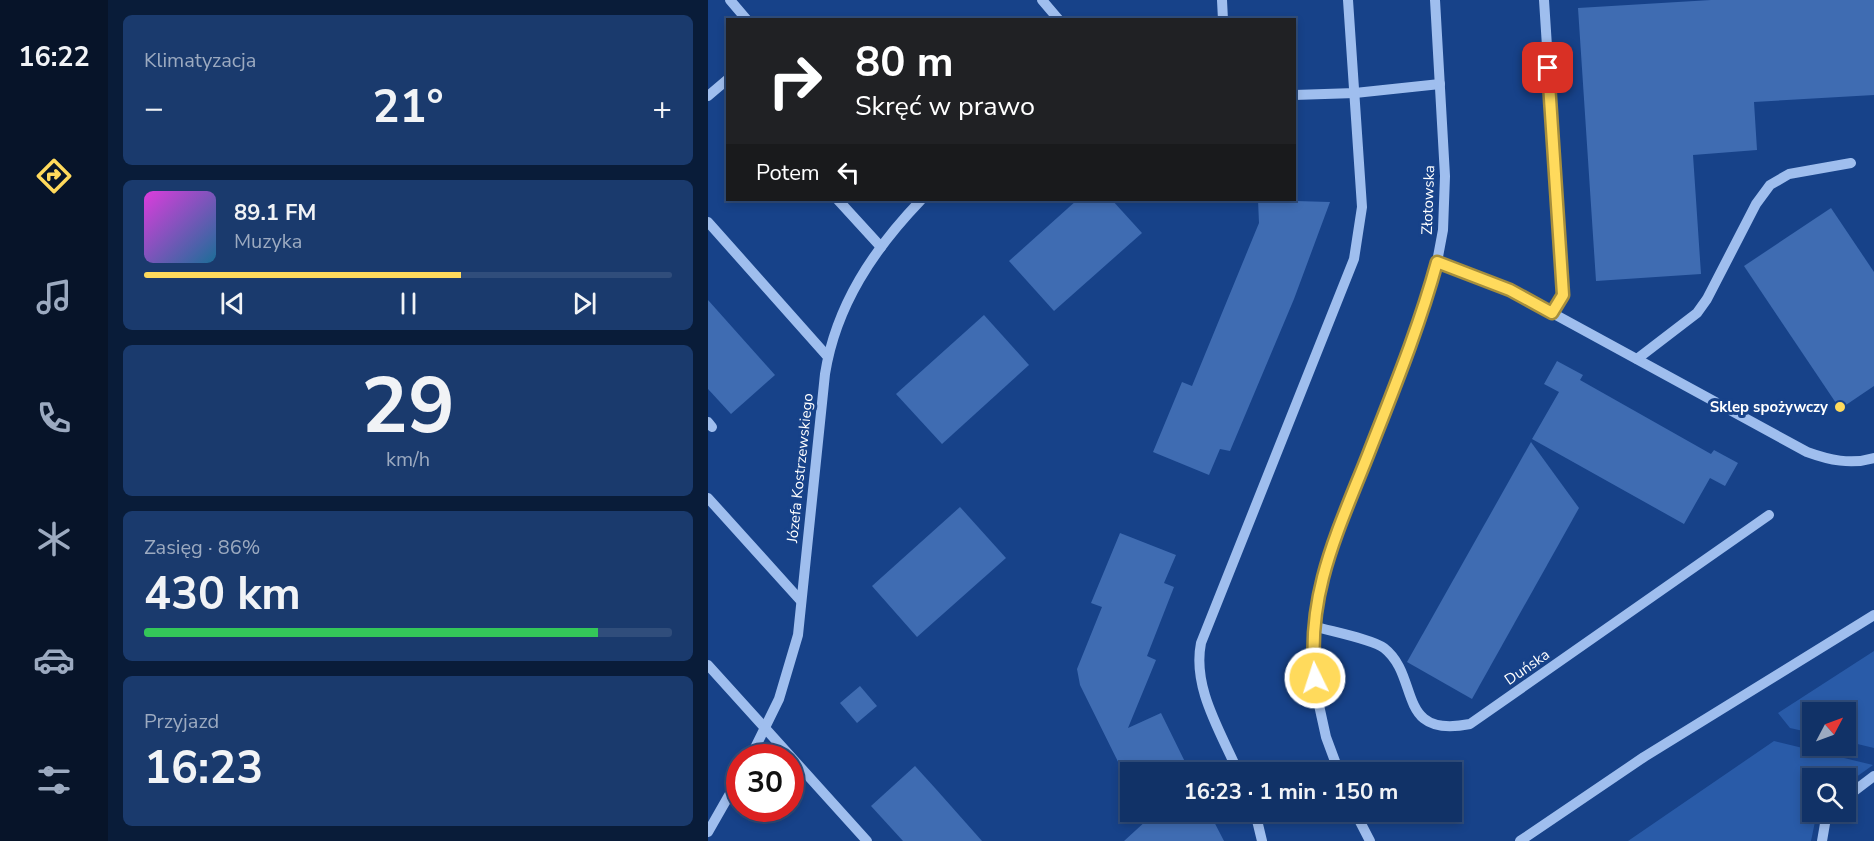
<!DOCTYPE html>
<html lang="pl">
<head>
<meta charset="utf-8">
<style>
  body { margin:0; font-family:"Nunito Sans",sans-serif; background:#1a3a6d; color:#f1f3f6; height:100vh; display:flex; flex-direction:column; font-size:22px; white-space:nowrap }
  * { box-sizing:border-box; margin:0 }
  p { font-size:20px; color:#9caac0 }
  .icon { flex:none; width:33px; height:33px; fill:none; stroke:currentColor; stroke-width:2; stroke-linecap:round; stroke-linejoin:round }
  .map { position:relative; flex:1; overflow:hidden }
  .sheet { display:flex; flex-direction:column; gap:15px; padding:15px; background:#091c39; width:600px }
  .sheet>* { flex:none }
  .guide { position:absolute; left:18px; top:18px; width:570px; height:183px; border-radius:0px; box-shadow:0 3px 9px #0003,0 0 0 2px #304d7b; background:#202124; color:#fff; overflow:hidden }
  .needle { width:39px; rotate:49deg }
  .buttons { position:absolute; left:1094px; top:702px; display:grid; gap:12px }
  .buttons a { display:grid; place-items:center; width:54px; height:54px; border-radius:0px; background:#113267; box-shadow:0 3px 9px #0003,0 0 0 2px #304d7b; font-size:30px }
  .speed { position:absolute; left:18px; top:744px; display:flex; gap:12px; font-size:30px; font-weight:700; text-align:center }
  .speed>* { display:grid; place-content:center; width:78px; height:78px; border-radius:50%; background:#113267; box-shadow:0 3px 9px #0003,0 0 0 2px #304d7b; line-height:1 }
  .speed .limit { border:9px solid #d22; background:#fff; color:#111 }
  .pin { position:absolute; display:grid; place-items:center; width:51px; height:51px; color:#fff; margin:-26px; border-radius:12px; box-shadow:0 3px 9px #0006 }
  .me { position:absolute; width:66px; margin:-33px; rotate:356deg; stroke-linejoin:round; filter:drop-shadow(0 0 4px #0008) }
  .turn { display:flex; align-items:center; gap:21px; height:126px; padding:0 30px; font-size:27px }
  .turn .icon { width:78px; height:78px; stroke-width:2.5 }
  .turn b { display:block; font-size:42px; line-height:51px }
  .then { display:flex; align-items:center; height:57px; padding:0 30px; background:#0003; gap:12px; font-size:22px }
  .big { font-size:45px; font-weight:700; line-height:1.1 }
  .sheet .widget { flex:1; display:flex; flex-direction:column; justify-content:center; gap:9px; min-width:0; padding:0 21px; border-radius:9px; background:#1a3a6d }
  .sheet .dial { align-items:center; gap:0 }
  .dial b { font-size:78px; line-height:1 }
  .song { display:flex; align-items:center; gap:18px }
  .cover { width:72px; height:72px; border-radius:9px; background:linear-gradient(135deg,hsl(300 70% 55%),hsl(200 70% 35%)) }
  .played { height:6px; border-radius:3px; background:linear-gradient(90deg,#ffda5c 60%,#304d7b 60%) }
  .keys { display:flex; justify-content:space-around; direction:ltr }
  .heat { display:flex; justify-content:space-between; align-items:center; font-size:33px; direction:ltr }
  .charge { height:9px; border-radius:4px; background:linear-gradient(90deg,#34c759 86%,#304d7b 0) }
  .trip { position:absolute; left:412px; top:762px; width:342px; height:60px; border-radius:0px; background:#113267; box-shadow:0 3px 9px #0003,0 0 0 2px #304d7b; font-weight:700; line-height:60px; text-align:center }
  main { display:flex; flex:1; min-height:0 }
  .menu { display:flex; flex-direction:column; width:108px; justify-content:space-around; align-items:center; background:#071429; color:#9caac0 }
  .menu .icon { width:42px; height:42px }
  .menu .current { color:#ffda5c }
  .menu b { font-size:27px; color:#f1f3f6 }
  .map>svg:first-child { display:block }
</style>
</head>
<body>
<main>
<nav class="menu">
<b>16:22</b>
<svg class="icon current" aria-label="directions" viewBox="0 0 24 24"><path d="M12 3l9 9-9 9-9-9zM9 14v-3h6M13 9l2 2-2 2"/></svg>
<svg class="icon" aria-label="music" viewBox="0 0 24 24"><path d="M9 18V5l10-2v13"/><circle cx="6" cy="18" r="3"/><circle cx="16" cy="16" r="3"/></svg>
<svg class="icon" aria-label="phone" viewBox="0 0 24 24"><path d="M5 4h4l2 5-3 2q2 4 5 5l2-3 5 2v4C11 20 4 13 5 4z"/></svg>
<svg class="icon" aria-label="climate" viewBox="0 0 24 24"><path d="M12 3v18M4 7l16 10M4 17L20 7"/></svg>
<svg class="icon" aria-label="car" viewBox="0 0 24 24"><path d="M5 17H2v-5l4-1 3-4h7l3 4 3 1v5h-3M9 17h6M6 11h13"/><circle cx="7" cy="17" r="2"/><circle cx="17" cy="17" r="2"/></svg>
<svg class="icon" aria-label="filters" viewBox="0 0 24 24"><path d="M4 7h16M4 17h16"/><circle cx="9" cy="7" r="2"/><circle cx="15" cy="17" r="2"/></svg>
</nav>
<section class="sheet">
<div class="widget"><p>Klimatyzacja</p>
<div class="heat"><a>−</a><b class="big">21°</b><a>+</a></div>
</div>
<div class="widget">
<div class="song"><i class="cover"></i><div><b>89.1 FM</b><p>Muzyka</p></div></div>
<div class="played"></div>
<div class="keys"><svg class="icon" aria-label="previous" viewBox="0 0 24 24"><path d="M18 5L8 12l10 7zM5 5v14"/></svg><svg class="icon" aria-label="pause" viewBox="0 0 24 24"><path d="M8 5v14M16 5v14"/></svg><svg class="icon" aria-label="next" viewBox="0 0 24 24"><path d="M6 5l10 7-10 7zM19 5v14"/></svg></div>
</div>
<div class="widget dial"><b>29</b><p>km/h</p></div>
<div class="widget"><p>Zasięg · 86%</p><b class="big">430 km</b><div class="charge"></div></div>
<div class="widget"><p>Przyjazd</p><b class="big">16:23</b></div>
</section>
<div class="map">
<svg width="1166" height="841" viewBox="0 0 1166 841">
  <rect width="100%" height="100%" fill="#174289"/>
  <g fill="#295ba8">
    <path d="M1166,651V748L1137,741V712H1104V733L1082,728L1070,713Z"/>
    <path d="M1066,741L1165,765L1137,785V778H1104V812H1109L1103,841H920Z"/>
  </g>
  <g fill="#3f6cb2">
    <path d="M1003,0H1166V95L1046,102L1049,150L985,155L993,274L888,281L870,8Z"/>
    <path d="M369,200H404L434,233L346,311L301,261Z"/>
    <path d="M550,200L622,202L586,299L522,451L512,449L501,475L445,452L474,382L484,386L551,223Z"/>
    <path d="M1123,208L1166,272V386L1132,409L1036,266Z"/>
    <path d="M0,300L67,375L23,414L0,389Z"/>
    <path d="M276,315L321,365L234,444L188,394Z"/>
    <path d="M849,361L875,375L872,380L1003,454L1006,450L1030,463L1017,486L1002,478L976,524L824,439L851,392L836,384Z"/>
    <path d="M823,442L871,508L764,699L699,662Z"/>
    <path d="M252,507L298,558L209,637L164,586Z"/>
    <path d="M412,533L468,555L456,583L466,587L439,656L448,660L420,728L453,713L482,772H423V788L372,685L369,669L394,607L383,603Z"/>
    <path d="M152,686L169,706L149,723L132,703Z"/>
    <path d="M207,766L227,788L274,841H195L163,806Z"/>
    <path d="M434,812H501L516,841H416L439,820Z"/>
  </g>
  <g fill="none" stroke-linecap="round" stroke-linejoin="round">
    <g stroke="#9fbeee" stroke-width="10">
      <path d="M22,0L39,20"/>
      <path d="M334,0L351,20"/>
      <path d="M514,0L515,20"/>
      <path d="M836,0L855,295L844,313"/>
      <path d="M586,95L647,93L732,84"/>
      <path d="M0,96L20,79"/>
      <path d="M130,200L173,247"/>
      <path d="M0,222L120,357"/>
      <path d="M729,262L802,290L1099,452C1121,460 1143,465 1166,458"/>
      <path d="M929,359L989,313L999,299L1048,204L1062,185L1081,174L1143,163"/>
      <path d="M0,422L4,427"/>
      <path d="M0,498L93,601"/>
      <path d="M605,626C621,631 664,639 676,648C713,677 687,739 762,724L1061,515"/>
      <path d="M0,665L159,841"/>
      <path d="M42,758L71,699L90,635L117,374C128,305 166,249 213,200"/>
      <path d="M530,772C513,732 484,688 493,643L646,259L654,207L640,0"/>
      <path d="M631,772L618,737L609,696L605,626L623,548L713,320L729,262L735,230L737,176L727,0"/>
      <path d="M1137,798L1166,776"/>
      <path d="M547,812L554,841"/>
      <path d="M647,812L662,841"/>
      <path d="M0,832L32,776"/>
      <path d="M812,841L936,757L1166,615"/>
      <path d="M1114,841L1119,812"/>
    </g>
  </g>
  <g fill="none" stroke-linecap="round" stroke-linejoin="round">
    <g stroke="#a68e3c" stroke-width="15">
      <path id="route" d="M607,678C598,594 630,531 660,455C685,391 711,328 729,262L802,290L844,313L855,295L840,68"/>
    </g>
    <use href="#route" stroke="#ffda5c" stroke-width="10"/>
  </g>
  <circle fill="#ffda5c" stroke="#174289" stroke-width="2" cx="1132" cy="407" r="6"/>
  <g text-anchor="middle" stroke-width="6" stroke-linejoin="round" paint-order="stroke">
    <g font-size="15" fill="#fff" stroke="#174289">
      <text transform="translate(720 200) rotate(-88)" y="5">Złotowska</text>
      <text transform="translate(92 468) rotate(-84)" y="5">Józefa Kostrzewskiego</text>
      <text transform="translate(819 667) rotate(-35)" y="5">Duńska</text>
    </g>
    <g font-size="15" font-weight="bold" fill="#fff" stroke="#174289" text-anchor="end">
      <text x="1120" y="412">Sklep spożywczy</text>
    </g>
  </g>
</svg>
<div class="buttons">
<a><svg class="needle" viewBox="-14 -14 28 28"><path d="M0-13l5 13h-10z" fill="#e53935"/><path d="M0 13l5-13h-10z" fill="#9caac0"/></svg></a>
<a><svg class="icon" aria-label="search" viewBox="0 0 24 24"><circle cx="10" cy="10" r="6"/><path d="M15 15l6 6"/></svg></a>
</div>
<div class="speed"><div class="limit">30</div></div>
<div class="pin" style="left:840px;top:68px;background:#d93025"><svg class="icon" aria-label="arrive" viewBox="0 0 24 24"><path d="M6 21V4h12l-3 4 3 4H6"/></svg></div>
<svg class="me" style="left:607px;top:678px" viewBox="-20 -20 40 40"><circle r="17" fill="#ffda5c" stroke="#fff" stroke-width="3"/><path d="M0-11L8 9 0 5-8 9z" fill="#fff"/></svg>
<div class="trip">16:23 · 1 min · 150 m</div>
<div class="guide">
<div class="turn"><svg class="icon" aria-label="right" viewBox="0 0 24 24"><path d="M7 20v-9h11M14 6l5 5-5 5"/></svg><div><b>80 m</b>Skręć w prawo</div></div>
<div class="then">Potem<svg class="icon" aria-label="left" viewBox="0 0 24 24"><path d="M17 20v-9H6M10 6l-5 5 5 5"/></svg></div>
</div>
</div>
</main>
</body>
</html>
